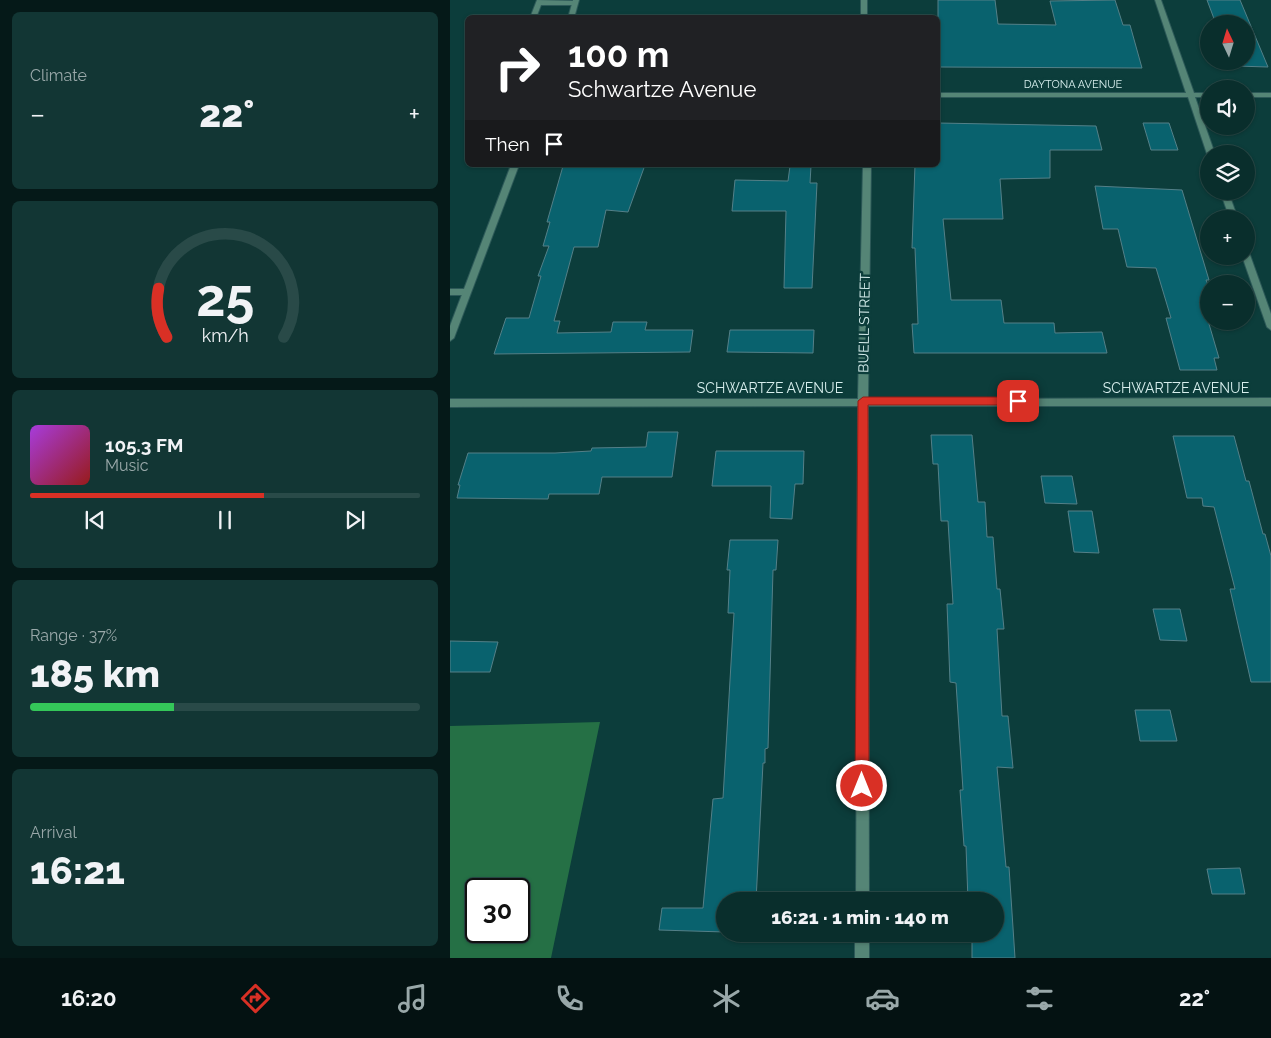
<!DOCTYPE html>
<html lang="en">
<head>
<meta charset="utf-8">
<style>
  body { margin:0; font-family:Raleway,sans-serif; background:#123634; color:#f1f3f6; height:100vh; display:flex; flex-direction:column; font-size:19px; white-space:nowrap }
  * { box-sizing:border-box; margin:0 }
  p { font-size:16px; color:#99a8a9 }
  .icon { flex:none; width:28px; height:28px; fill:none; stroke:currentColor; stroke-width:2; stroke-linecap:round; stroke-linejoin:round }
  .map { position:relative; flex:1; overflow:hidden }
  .panel { display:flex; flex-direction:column; gap:12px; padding:12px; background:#051918; width:450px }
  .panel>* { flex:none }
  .guide { position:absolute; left:15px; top:15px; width:475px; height:152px; border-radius:8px; box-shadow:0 1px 4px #0004,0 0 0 1px #294a48; background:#202124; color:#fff; overflow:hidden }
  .needle { width:32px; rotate:356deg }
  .fabs { position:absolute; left:750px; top:15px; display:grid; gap:10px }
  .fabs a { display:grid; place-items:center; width:55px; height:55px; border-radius:50%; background:#092e2c; box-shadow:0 1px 4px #0004,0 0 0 1px #294a48; font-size:25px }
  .speed { position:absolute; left:15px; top:878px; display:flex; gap:10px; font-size:25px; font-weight:700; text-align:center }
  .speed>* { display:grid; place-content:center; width:65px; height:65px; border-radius:50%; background:#092e2c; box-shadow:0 1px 4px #0004,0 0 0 1px #294a48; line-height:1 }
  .speed .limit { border:2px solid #111; border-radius:8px; background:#fff; color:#111 }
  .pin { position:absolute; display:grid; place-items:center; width:42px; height:42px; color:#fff; margin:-21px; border-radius:10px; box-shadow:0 2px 8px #0006 }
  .me { position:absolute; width:55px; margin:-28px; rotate:0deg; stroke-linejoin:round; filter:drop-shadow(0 0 4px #0008) }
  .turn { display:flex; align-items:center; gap:18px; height:105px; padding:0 20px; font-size:22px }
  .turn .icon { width:65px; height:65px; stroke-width:2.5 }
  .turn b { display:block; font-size:35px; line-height:42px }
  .then { display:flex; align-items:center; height:48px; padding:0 20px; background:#0003; gap:10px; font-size:19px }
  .big { font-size:38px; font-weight:800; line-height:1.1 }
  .panel .widget { flex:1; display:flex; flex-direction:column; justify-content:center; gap:8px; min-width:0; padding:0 18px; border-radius:8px; background:#123634 }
  .panel .dial { align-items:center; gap:0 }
  .dial svg { height:130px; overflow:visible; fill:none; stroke:#294a48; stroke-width:7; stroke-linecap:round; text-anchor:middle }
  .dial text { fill:#f1f3f6; stroke:none }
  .song { display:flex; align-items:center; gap:15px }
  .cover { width:60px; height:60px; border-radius:8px; background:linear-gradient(135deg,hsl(280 70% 55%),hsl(0 70% 35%)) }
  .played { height:5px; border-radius:2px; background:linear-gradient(90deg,#d93025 60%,#294a48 60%) }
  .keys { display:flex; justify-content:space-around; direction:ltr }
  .heat { display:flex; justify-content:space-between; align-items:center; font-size:28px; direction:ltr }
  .charge { height:8px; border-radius:4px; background:linear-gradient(90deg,#34c759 37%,#294a48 0) }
  .trip { position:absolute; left:266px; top:892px; width:288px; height:50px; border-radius:25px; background:#092e2c; box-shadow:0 1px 4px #0004,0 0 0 1px #294a48; font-weight:800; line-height:50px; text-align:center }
  .menu { display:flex; height:80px; justify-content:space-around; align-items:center; background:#041212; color:#99a8a9 }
  .menu .icon { width:35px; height:35px }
  .menu .selected { color:#d93025 }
  .menu b { font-size:22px; color:#f1f3f6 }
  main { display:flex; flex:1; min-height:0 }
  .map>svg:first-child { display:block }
</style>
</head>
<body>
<main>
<section class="panel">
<div class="widget"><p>Climate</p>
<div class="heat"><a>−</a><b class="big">22°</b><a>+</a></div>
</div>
<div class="widget dial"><svg viewBox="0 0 100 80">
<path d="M14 69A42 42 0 1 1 86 69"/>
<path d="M14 69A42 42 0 0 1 9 39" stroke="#d93025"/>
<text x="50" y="56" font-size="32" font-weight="700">25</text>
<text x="50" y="72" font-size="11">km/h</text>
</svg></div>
<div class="widget">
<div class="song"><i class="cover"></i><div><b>105.3 FM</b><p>Music</p></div></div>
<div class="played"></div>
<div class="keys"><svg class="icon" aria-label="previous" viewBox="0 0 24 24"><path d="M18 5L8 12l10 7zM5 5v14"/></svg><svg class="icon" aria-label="pause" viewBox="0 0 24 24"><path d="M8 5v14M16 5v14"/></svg><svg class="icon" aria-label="next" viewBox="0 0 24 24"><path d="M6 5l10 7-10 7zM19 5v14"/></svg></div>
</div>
<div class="widget"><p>Range · 37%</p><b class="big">185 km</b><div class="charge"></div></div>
<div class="widget"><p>Arrival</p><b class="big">16:21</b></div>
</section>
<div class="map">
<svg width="821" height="958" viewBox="0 0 821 958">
  <rect width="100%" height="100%" fill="#0c3d3b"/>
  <path fill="#257045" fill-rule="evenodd" d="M150,722L101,958H0V726ZM26,889H69V931H26Z"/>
  <g fill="#09626e" stroke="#548088">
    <path d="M488,0H545L548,24L606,25L600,1L665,0L673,25H680L692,68L488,67Z"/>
    <path d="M757,0H790L818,67L786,66L784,61H796V24H766Z"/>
    <path d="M488,123L646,126L652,150H600V178L550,179L553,219H493L501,300H551L554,323H604L605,333L652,332L657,353H464L462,324H468L465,248H462L465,165H488Z"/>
    <path d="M693,123H719L728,150H701Z"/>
    <path d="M195,165L178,212L156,210L148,247H124L104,321H110L107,333L161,332L163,322H197L195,330H243L240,352L44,354L56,318H79L91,276H88L99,246H93L100,222H97L113,166Z"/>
    <path d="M340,166H361L360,183H367L362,288H334L336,211H282L285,180L338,181Z"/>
    <path d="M645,186L732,190L759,280H756L759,287V324L769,358H764L767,370H730L716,318H721L706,268L677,267L668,229H653Z"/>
    <path d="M280,330H364L363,353L277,352Z"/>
    <path d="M198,432H228L222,477H152L149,494H99L98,499L7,498L10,485H8L18,453H105L141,451L142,448L196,447Z"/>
    <path d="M481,435H522L528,502H535L537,537H543L547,589H550L554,629H547L552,716H558L563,768L547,767L556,867H559L565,958H522V936L520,934H545V901H518L516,846H514L510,790H513L506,683L500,682L497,604H503L498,521H491L488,464H483Z"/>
    <path d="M723,436H784L796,481H799L813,534H815L821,556V682H801L780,589H785L764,507L753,506L752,498H737Z"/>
    <path d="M266,451H354L353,484H345L342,519L320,518L321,486H262Z"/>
    <path d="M591,476H622L627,504L595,503Z"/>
    <path d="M618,511H642L649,553L624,552Z"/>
    <path d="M280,540H328L326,570H323L318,748L315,749V763H313L306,901H275V932L209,930L212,908H253L263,799L273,798L284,613H278L280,570H277Z"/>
    <path d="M703,609H730L737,641L710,640Z"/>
    <path d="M0,641L48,642L40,672H0Z"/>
    <path d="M685,710H720L727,741H690Z"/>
    <path d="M790,868L795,894H762L757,869Z"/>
  </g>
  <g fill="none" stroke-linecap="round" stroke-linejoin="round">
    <g stroke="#2d5958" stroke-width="2">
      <g id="service">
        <path d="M87,0L125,1L128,3L125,5H91L86,18H80Z"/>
        <path d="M0,289H17L21,292L17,295H0Z"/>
      </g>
    </g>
    <g stroke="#2d5958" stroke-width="2">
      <g id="minor">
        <path d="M123,0H129L124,18H118Z"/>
        <rect x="411" y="0" width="6" height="18"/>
        <path d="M705,0H711L744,93H759V97H745L765,154H759V156L757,154L738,97H488V93H736Z"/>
        <rect x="796" y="93" width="25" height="4"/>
        <path d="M61,165H69L4,338L0,341V326Z"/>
        <path d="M413,165H421L418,399L821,398V406H418L419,901H406L408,406L0,407V399H408Z"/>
        <path d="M770,191H778L788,219H780Z"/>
        <path d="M796,252L800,255L821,314V330L817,327L792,256H796Z"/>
        <rect x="405" y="934" width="14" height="24"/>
      </g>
    </g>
    <use href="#service" fill="#558576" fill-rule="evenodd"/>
    <use href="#minor" fill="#558576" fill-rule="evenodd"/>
  </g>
  <path fill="#d93025" stroke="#8d1f18" d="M413,397H568L574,401L568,405H418L419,786L417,791L412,793L407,791L405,786L408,401Z"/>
  <g text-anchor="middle" stroke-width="5" stroke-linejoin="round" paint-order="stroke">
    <g font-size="11" fill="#d8efee" stroke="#0c3d3b">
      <text x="623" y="88">DAYTONA AVENUE</text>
    </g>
    <g font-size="14" fill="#d8efee" stroke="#0c3d3b">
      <text transform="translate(414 323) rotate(-89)" y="5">BUELL STREET</text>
      <text x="320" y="393">SCHWARTZE AVENUE</text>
      <text x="726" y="393">SCHWARTZE AVENUE</text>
    </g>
  </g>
</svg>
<div class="fabs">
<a><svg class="needle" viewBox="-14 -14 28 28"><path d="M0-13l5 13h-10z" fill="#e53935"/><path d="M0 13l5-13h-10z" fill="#99a8a9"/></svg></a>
<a><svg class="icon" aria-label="sound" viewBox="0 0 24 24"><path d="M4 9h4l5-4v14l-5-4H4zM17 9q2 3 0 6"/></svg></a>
<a><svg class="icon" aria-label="layers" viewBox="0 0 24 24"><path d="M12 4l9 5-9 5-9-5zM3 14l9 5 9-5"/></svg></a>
<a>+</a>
<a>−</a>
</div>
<div class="speed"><div class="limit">30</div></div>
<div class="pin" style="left:568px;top:401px;background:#d93025"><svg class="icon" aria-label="arrive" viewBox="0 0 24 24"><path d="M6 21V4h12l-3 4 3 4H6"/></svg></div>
<svg class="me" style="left:412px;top:786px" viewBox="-20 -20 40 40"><circle r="17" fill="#d93025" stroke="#fff" stroke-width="3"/><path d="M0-11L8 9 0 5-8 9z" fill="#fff"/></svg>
<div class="trip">16:21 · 1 min · 140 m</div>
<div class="guide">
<div class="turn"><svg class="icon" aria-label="right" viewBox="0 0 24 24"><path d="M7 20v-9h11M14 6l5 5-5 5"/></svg><div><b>100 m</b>Schwartze Avenue</div></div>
<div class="then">Then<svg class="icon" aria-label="arrive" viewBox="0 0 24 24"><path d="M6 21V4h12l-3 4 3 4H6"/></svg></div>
</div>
</div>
</main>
<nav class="menu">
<b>16:20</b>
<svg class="icon selected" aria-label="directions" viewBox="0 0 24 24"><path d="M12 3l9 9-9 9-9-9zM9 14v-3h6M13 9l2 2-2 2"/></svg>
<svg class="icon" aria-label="music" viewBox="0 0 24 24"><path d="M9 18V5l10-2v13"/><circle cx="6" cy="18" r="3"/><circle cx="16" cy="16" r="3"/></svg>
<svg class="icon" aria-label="phone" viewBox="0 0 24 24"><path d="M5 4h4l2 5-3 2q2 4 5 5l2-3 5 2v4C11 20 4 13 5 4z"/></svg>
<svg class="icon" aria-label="climate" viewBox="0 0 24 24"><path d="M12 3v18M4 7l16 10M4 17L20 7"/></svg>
<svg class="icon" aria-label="car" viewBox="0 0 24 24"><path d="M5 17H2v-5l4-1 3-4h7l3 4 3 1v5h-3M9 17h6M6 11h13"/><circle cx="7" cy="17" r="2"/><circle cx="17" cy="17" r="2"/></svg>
<svg class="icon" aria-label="filters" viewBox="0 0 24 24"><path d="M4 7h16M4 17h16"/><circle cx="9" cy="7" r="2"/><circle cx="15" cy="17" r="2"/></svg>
<b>22°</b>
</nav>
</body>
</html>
